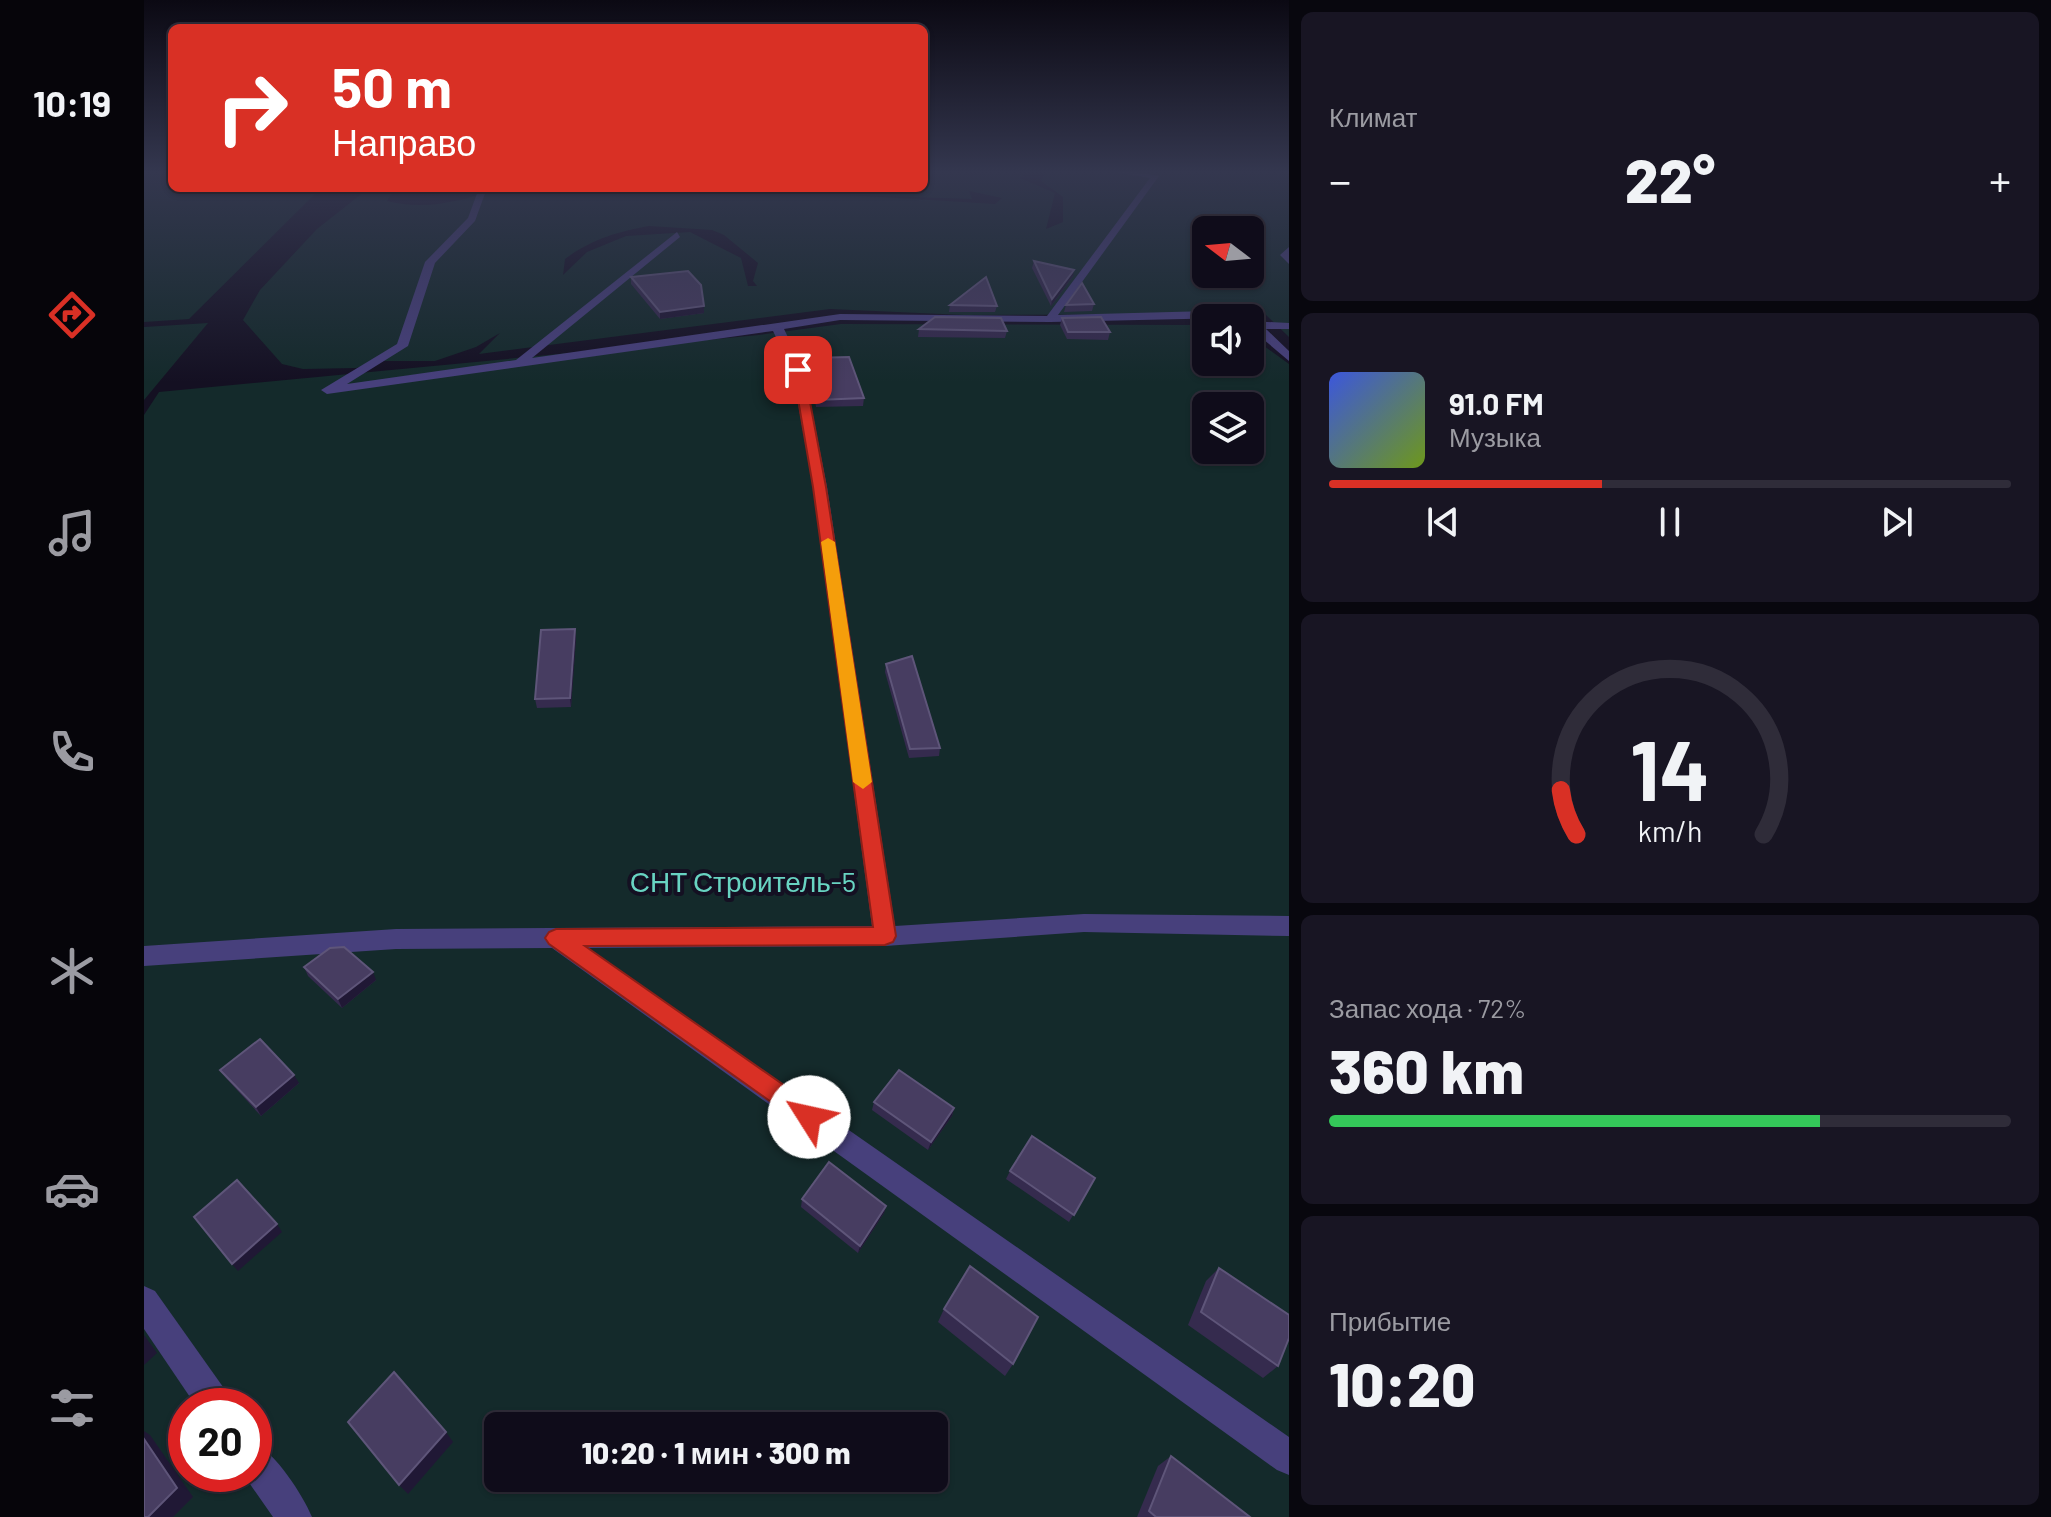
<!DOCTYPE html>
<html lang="ru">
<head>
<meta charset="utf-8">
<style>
  body { margin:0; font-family:Barlow,sans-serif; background:#181523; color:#f1f3f6; height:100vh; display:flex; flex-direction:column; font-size:30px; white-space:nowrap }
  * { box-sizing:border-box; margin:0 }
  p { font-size:26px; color:#9b9ba2 }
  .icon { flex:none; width:44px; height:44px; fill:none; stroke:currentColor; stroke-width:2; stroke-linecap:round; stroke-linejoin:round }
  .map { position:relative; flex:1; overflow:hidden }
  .side { display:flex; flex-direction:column; gap:12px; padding:12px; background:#08070e; width:762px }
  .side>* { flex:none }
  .top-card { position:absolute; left:24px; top:24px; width:760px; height:168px; border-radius:12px; box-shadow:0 2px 6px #0004,0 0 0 2px #2f2c39; background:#d93025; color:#fff; overflow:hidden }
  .needle { width:52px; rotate:286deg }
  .buttons { position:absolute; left:1048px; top:216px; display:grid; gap:16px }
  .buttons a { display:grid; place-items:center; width:72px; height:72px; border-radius:12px; background:#0f0c1a; box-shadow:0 2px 6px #0004,0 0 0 2px #2f2c39; font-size:40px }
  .speed { position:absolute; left:24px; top:1388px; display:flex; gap:16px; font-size:40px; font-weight:700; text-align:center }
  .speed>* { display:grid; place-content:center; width:104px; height:104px; border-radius:50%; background:#0f0c1a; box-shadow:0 2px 6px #0004,0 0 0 2px #2f2c39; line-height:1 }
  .speed .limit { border:12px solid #d22; background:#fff; color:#111 }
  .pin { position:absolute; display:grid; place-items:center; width:68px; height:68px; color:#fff; margin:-34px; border-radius:16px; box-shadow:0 4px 12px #0006 }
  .me { position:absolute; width:88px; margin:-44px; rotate:305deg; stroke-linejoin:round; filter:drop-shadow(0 0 6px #0008) }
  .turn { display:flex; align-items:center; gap:28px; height:168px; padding:0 32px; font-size:36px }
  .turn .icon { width:104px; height:104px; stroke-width:2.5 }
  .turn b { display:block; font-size:56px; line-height:68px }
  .big { font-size:60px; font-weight:800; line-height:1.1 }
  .side .tile { flex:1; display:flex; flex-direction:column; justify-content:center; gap:12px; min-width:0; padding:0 28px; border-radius:12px; background:#181523 }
  .side .dial { align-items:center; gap:0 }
  .dial svg { height:208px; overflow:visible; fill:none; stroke:#2f2c39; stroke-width:7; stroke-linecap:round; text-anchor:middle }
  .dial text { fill:#f1f3f6; stroke:none }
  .song { display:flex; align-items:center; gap:24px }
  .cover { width:96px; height:96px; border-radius:12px; background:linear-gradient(135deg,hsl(230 70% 55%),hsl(80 70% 35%)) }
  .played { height:8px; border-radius:4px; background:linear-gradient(90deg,#d93025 40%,#2f2c39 40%) }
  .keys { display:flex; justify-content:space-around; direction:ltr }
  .heat { display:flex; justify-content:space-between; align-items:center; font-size:44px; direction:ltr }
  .charge { height:12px; border-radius:6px; background:linear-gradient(90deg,#34c759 72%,#2f2c39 0) }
  .trip { position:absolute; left:340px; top:1412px; width:464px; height:80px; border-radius:12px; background:#0f0c1a; box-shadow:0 2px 6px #0004,0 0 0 2px #2f2c39; font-weight:800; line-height:80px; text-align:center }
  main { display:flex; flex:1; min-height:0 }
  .tab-bar { display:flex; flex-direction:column; width:144px; justify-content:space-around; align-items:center; background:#06050a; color:#9b9ba2 }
  .tab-bar .icon { width:56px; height:56px }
  .tab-bar .active { color:#d93025 }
  .tab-bar b { font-size:36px; color:#f1f3f6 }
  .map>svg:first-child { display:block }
</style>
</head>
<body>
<main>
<nav class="tab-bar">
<b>10:19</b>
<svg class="icon active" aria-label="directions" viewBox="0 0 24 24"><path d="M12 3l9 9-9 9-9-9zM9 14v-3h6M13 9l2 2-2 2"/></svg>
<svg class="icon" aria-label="music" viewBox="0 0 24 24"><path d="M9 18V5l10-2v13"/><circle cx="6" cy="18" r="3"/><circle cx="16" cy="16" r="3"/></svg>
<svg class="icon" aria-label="phone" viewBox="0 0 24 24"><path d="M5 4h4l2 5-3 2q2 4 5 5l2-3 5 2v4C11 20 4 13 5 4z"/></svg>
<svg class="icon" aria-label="climate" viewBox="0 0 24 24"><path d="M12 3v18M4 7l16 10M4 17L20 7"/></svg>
<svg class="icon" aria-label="car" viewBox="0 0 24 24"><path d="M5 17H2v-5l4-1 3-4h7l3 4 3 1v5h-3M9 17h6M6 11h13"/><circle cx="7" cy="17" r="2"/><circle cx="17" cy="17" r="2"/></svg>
<svg class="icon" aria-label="filters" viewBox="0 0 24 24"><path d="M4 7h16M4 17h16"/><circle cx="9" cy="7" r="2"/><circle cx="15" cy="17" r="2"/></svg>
</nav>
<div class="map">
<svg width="1145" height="1517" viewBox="0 0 1145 1517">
  <rect width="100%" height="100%" fill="#141022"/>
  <g fill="#142a2b" fill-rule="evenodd">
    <path d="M0,170H28V188H177L45,319L0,322Z"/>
    <path d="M780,170H844L827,171L826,176L853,170H883L876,178L911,193L902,229L919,222V197L897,181L902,170H1145V337L1121,314L820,315L686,309L335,354L356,333L332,347L291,361H239L212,368L159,369L138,364L99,320L116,290L173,229L225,188H251L243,201C281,211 319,201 355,188H780ZM825,191L858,198L851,204L705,195L828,199ZM505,226L568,230L580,235L614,263L609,281L613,286H604L597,258L546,232L482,236L443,252L419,275L421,259C448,239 473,232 505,226ZM1062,230H1106V274H1062Z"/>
    <path d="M64,323L0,400V327Z"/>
    <path d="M697,324L1062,325V362H1106V336L1145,364V1517H0V415L15,392L615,335ZM1062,406H1106V450H1062ZM42,1406H110V1474H42ZM354,1426H790V1478H354Z"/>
  </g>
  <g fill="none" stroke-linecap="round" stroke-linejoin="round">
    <g fill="#47407c" fill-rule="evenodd">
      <path d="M959,170H981L1015,176L914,315L1065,311L1085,318L906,322L696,320L640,329L660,370L683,487L751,926L940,914L1145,916V936L940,932L741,946L444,948L1145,1437V1475L1133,1470L408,948L252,949L0,966V946L252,929L728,926L669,487L648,370L629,331L183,394L177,390L253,344L281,262L324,218L335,188H343L331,221L291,263L264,346L203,384L372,360L533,232L536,237L388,358L696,314L903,316L1006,178Z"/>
      <path d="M1145,247V264L1136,255Z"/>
      <path d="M1106,321L1145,323V329H1122L1145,351V361L1106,328Z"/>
      <path d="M0,1286L11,1291L84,1394L89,1406H52L0,1329Z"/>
      <path d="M110,1443C131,1452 159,1495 168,1517H129L99,1474H110Z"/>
    </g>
  </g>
  <g fill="#352b4e">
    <path d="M720,188H764V190Z"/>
    <path d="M890,261L929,276L907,306L888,268Z"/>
    <path d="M487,277L560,306V313L516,319L487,284Z"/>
    <path d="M950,304L948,311L920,312L922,305Z"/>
    <path d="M806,305L853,306L851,312H805Z"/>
    <path d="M918,318L966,332L964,340L923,339L916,325Z"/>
    <path d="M775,329L863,331L861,338L774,337Z"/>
    <path d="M667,358L720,398L719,406L672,407L666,366Z"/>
    <path d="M432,638L427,707L393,708L391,699Z"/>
    <path d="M742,664L796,748L795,756L765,758L741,672Z"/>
    <path d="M160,967L232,980L198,1008L164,976Z"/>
    <path d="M76,1070L155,1083L117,1116L82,1078Z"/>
    <path d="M730,1102L810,1108L808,1116L784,1150L728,1110Z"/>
    <path d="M866,1171L951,1178L925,1222L862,1179Z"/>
    <path d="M658,1199L742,1206L740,1213L714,1253L657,1207Z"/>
    <path d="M1075,1268L1134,1366L1119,1378L1044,1325L1062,1281Z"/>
    <path d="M800,1309L869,1364L861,1376L794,1322Z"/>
    <path d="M1027,1456L1106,1517H993L1014,1466Z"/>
  </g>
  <g fill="#201835">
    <path d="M930,270L929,276L907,306L908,299Z"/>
    <path d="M560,306V313L516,319V312Z"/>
    <path d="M431,629L432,638L427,707L426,698Z"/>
    <path d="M229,972L232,980L198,1008L194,999Z"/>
    <path d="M150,1075L155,1083L117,1116L112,1107Z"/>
    <path d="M810,1108L808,1116L784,1150L787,1142Z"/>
    <path d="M742,1206L740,1213L714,1253L716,1246Z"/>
    <path d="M133,1224L138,1232L94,1271L88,1264Z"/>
    <path d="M0,1335L13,1353L0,1365Z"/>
    <path d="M0,1431L6,1435L49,1497L29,1517H4Z"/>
    <path d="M302,1432L309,1442L264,1494L255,1485Z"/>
  </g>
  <g fill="#473d61" stroke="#5e5579" stroke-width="2">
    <path d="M890,261L930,270L908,299Z"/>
    <path d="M544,271L557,285L560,306L516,312L487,277Z"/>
    <path d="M842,277L853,306L806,305Z"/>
    <path d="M938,283L950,304L922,305Z"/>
    <path d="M791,317L857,318L863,331L775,329Z"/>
    <path d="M957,317L966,332H924L918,318Z"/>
    <path d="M705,357L720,398L673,400L667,358Z"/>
    <path d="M431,629L426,698L391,699L397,630Z"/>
    <path d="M768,656L796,748L766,749L742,664Z"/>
    <path d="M200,947L229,972L194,999L160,967L186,948Z"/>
    <path d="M116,1039L150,1075L112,1107L76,1070Z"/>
    <path d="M755,1070L810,1108L787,1142L730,1102Z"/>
    <path d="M888,1136L951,1178L930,1215L866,1171Z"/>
    <path d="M685,1162L742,1206L716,1246L658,1199Z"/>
    <path d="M93,1180L133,1224L88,1264L50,1217Z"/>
    <path d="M826,1266L894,1317L869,1364L800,1309Z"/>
    <path d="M1075,1268L1145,1315V1338L1134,1366L1057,1312Z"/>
    <path d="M250,1372L302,1432L255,1485L204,1422Z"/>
    <path d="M0,1439L33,1488L4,1517H0Z"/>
    <path d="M1027,1456L1106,1517H1012L1005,1511Z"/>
  </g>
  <linearGradient id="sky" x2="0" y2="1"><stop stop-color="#0b0913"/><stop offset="0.45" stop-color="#34374f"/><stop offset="1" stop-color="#34374f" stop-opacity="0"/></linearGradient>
  <rect width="1145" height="382" fill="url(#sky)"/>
  <path fill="#d93025" stroke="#8d1f18" stroke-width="2" d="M654,367L660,370L682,487L752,936L749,942L741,945L441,946L674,1109L677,1117L674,1125L665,1129L405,944L401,938L405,932L412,929L729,927L669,487L649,370Z"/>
  <path fill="#f59e0b" d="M684,538L691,542L728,782L719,789L709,782L677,542Z"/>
  <g text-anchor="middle" stroke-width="8" stroke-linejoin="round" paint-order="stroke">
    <g font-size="28" fill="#68d4c2" stroke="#141022">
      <text x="599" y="892">СНТ Строитель-5</text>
    </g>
  </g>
</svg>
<div class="buttons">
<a><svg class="needle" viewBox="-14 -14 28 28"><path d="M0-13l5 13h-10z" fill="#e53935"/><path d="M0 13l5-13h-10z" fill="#9b9ba2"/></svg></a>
<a><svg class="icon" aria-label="sound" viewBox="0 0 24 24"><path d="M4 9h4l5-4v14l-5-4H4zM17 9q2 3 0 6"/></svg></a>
<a><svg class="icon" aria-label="layers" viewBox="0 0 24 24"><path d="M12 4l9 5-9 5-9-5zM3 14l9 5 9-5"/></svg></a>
</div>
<div class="speed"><div class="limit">20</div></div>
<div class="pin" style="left:654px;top:370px;background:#d93025"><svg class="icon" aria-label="arrive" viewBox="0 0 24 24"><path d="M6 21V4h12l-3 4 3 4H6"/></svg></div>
<svg class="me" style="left:665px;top:1117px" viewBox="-20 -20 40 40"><circle r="19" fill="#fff"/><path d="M0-13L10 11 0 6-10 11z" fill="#d93025"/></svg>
<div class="trip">10:20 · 1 мин · 300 m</div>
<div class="top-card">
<div class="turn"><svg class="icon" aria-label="right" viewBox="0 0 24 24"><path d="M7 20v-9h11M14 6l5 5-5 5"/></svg><div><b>50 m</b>Направо</div></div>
</div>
</div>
<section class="side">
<div class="tile"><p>Климат</p>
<div class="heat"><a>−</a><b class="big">22°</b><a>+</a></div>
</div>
<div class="tile">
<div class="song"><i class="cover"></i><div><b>91.0 FM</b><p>Музыка</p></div></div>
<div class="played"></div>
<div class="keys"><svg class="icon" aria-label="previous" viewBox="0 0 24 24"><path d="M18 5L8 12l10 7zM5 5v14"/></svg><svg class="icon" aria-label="pause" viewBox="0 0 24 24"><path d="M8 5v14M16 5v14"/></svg><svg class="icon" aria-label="next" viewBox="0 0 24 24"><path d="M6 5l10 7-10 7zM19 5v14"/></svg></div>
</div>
<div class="tile dial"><svg viewBox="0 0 100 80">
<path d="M14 69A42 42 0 1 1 86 69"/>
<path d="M14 69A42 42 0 0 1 8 52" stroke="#d93025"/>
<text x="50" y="56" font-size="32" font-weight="700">14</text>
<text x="50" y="72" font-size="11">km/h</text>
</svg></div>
<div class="tile"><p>Запас хода · 72%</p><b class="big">360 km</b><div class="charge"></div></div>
<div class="tile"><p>Прибытие</p><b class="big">10:20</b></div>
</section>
</main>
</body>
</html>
